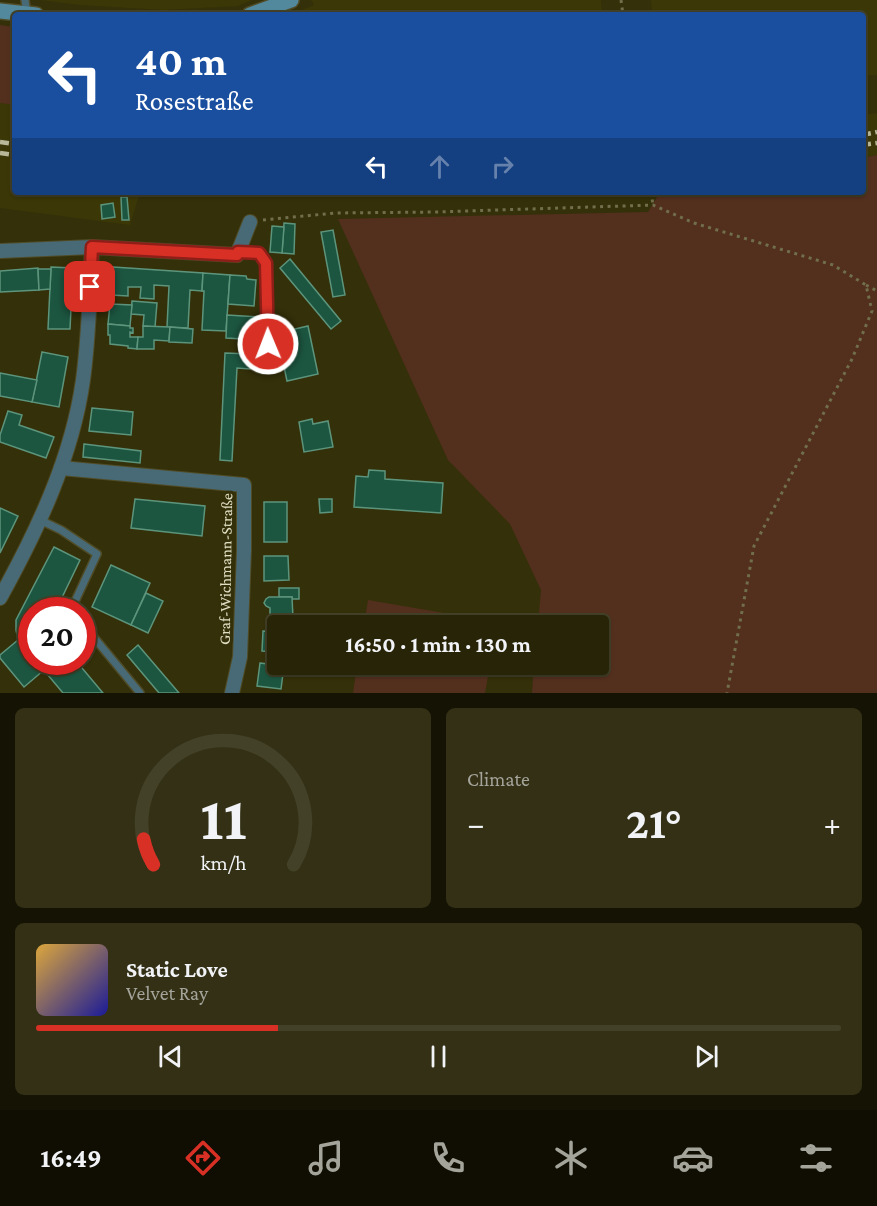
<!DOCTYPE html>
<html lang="en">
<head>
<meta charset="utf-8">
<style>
  body { margin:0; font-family:"Crimson Pro",serif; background:#333015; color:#f1f3f6; height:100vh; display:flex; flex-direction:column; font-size:22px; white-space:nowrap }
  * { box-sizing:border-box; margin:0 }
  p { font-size:20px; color:#a4a49b }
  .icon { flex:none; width:33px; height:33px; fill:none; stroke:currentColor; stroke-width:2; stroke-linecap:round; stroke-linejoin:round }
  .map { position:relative; height:693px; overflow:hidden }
  .sheet { display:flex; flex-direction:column; gap:15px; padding:15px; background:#151404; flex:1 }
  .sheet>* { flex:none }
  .top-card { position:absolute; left:12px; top:12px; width:854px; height:183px; border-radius:6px; box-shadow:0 2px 4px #0004,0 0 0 2px #434128; background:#1a4fa0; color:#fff; overflow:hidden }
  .speed { position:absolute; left:18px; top:597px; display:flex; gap:12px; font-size:30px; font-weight:700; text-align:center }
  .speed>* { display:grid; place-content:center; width:78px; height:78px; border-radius:50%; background:#272407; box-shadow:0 2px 4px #0004,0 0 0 2px #434128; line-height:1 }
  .speed .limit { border:9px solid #d22; background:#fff; color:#111 }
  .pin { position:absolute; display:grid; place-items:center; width:51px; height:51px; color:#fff; margin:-26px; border-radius:12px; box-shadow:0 3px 9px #0006 }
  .me { position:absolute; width:66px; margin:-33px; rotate:359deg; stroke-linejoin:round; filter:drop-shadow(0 0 4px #0008) }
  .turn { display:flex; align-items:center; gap:21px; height:126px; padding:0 24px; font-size:27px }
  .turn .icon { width:78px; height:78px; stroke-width:2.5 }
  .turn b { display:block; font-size:42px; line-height:51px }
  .lanes { display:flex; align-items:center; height:57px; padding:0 24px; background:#0003; justify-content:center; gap:30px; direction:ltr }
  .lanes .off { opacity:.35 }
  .big { font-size:45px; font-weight:700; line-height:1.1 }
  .sheet .card { flex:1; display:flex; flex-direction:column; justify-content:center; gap:9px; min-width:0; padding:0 21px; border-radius:9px; background:#333015 }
  .sheet .dial { align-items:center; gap:0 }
  .dial svg { height:156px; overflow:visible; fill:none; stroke:#434128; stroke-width:7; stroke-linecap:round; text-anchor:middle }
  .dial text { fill:#f1f3f6; stroke:none }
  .song { display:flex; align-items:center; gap:18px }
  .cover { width:72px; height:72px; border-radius:9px; background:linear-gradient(135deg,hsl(40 70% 55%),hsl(240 70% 35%)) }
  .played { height:6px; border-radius:3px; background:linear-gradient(90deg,#d93025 30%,#434128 30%) }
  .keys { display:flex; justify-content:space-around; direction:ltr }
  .heat { display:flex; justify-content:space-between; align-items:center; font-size:33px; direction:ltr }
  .sheet .tiles { flex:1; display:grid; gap:15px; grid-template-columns:1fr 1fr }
  .card:last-child { grid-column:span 2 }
  .trip { position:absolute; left:267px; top:615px; width:342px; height:60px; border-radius:6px; background:#272407; box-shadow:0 2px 4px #0004,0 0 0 2px #434128; font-weight:700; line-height:60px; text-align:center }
  .tabs { display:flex; height:96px; justify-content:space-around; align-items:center; background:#100e03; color:#a4a49b }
  .tabs .icon { width:42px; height:42px }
  .tabs .selected { color:#d93025 }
  .tabs b { font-size:27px; color:#f1f3f6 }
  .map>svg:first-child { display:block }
</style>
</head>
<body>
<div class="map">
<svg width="877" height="693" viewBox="0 0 877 693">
  <rect width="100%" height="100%" fill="#343009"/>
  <g fill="#3b3707">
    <path d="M40,0H252L238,6L164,10L80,5Z"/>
    <path d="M311,0H601L602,15H290L314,5Z"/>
    <path d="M651,0H877V75H863L862,15H652Z"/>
    <path d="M0,103L15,105V192H140L130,225L0,208Z"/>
    <path d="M877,113V155L863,158L862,115Z"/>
    <path d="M273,192H529L467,195L351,197Z"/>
  </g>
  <g fill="#532f1e">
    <path d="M0,25L15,27V105L0,103Z"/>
    <path d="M877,155V693H532L534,665L598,664V626L538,625L541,590L510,524L448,460L338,219L648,212L659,194L669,192H862L863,158Z"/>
    <path d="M368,600L497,622V625H364Z"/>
    <path d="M357,665V664L490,665L485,693H353Z"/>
  </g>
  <g fill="#1c5640" stroke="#5d947c" stroke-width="1.5">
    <path d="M121,197H127L129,220H122Z"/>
    <path d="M113,203L115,217L102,219L101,205Z"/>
    <path d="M284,223L295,224L294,254L282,253Z"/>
    <path d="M272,226L284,227L282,253L270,252Z"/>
    <path d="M333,230L345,295L333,297L321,232Z"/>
    <path d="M290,259L341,321L331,329L280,268Z"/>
    <path d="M51,267L73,268L70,329H48Z"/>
    <path d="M113,267L203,273L202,291L190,290L188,328L167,327L169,286L154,285V299L140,298L141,287H128V296L111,295Z"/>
    <path d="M38,268L39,290L0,292V271Z"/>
    <path d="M38,269H51L50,289L39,290Z"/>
    <path d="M203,273L230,275L226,331L202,330L204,291H202Z"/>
    <path d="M230,275L246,276L247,279L256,280L254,306L228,304Z"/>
    <path d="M132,301L157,303L155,327L143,326L144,315L131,314Z"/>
    <path d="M110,304L132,305L130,326L108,324Z"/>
    <path d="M227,315L260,317L259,340L226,338Z"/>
    <path d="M108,324L130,326V328H133V333L130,332V337H138L137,349L128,348V346L110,344V335H108Z"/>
    <path d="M143,326L170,327L169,341L154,340V349H137L138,337H143Z"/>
    <path d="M308,326L318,374L287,381L283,362L289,361L282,332Z"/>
    <path d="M170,327L193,329L192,343L169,342Z"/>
    <path d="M42,352L68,357L59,407L32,402Z"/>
    <path d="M225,353L250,354V369L237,368L232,461L220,460Z"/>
    <path d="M0,373L37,380L32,402L0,396Z"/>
    <path d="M92,408L133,412L131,435L89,431Z"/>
    <path d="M8,411L22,415L19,425L54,437L46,458L0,442V435Z"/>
    <path d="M312,419L313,424L328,421L333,447L304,452L299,422Z"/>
    <path d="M84,444L141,451L140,463L83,457Z"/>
    <path d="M369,470L385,471V479L443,483L441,513L354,507L356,476L368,477Z"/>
    <path d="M135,499L205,506L202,536L131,528Z"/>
    <path d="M319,499H332V512L320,513Z"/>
    <rect x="264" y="502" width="23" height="40"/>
    <path d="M0,508L18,516L0,553Z"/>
    <path d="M54,547L80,560L56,610H32V655L18,640L16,630V620Z"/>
    <path d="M264,556H288L289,580L264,581Z"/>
    <path d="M111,565L150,583L131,625L92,607Z"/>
    <path d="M279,588H299V599H292V597H279Z"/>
    <path d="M146,593L163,601L148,633L131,625Z"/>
    <path d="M269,597H292L293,618L270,619V608L266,606L264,603L266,599Z"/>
    <path d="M263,631L278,632V652L262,651Z"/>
    <path d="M18,640L32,655V662H37L44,670L24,687L0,658V655Z"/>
    <path d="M138,645L179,693H159L127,655Z"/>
    <path d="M37,662H77L103,693H63Z"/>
    <path d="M260,663L284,666L281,689L257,686Z"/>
  </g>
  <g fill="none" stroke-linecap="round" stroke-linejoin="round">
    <g stroke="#504c27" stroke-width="10">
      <g id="lane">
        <path d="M25,0L27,14"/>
        <path d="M238,252L259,253L266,263L268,365"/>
        <path d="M40,520L61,530L97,554L71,610H72"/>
        <path d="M82,623L140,693"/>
      </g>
    </g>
    <g stroke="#504c27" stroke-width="16">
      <g id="street">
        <path d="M0,251L92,247L237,255L250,222"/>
        <path d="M61,468L244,485V550L240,657L232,693"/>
        <path d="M0,598C37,531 72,458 83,380C89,336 90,291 92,247"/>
      </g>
    </g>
    <g stroke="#504c27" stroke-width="18">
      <g id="secondary">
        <path d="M0,11L36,15"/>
        <path d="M250,15L291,0"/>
      </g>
    </g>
    <g stroke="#716e4c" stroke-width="3" stroke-dasharray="3 4.5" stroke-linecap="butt">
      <path d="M621,0L623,15"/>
      <path d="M651,192L653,205"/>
      <path d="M263,220L335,213L436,212L653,205L694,223L833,265L866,285L872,311L852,359L754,546L727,693"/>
      <path d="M866,285L877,291"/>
    </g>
    <use href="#lane" stroke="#486976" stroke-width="7"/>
    <use href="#street" stroke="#486976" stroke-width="14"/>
    <use href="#secondary" stroke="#53899d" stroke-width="15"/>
    <g stroke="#b9b89a" stroke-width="4.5" stroke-dasharray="9 4.5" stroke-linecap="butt">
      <path d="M862,135L877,132"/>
      <path d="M0,142L15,144"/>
      <path d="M862,145L877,143"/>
      <path d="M0,153L15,155"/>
    </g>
  </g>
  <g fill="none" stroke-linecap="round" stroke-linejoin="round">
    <g stroke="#8d1f18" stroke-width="15">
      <path id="route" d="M90,287L92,247L237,255L238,252L259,253L266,263L268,344"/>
    </g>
    <use href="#route" stroke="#d93025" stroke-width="10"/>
  </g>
  <g text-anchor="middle" stroke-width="6" stroke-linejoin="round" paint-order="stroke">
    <g font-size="16" fill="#e0dfc4" stroke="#343009">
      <text transform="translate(225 569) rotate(-89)" y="6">Graf-Wichmann-Straße</text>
    </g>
  </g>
</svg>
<div class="speed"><div class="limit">20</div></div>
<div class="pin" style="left:90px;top:287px;background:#d93025"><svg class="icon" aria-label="arrive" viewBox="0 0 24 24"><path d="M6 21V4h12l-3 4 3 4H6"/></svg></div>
<svg class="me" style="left:268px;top:344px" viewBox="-20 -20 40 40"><circle r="17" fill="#d93025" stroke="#fff" stroke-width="3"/><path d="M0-11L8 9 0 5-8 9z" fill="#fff"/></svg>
<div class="trip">16:50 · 1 min · 130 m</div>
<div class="top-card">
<div class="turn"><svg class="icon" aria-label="left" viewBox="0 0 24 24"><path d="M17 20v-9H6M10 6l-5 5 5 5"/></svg><div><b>40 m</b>Rosestraße</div></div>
<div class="lanes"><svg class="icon" aria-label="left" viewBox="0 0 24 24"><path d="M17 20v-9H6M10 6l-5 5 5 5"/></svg><svg class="icon off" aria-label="ahead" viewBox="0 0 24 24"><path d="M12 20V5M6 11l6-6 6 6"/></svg><svg class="icon off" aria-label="right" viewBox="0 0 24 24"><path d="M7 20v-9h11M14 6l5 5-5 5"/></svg></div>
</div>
</div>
<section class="sheet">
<div class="tiles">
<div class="card dial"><svg viewBox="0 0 100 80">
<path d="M14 69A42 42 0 1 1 86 69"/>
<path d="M14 69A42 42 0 0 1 9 56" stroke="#d93025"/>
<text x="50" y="56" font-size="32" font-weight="700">11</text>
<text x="50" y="72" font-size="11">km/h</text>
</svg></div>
<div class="card"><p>Climate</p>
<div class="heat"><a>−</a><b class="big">21°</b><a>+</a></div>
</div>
<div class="card">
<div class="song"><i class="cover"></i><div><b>Static Love</b><p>Velvet Ray</p></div></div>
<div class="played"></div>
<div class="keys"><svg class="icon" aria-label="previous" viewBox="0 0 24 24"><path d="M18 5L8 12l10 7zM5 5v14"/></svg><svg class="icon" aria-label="pause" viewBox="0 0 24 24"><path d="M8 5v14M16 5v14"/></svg><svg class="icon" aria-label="next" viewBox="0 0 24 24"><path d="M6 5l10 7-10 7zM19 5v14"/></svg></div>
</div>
</div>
</section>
<nav class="tabs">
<b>16:49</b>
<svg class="icon selected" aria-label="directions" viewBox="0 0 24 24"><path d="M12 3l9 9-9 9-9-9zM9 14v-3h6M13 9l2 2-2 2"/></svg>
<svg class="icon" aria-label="music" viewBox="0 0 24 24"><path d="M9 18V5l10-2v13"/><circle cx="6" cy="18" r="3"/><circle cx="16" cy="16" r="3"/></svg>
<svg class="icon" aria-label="phone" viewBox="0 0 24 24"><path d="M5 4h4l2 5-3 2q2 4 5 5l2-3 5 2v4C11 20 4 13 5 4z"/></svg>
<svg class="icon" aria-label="climate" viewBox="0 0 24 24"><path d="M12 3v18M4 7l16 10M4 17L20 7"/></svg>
<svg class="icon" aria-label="car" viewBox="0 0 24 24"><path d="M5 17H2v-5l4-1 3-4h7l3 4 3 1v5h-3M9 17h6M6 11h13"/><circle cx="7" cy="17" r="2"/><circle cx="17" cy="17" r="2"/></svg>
<svg class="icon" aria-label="filters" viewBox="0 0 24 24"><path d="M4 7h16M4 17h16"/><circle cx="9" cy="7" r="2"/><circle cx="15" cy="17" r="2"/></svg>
</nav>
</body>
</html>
